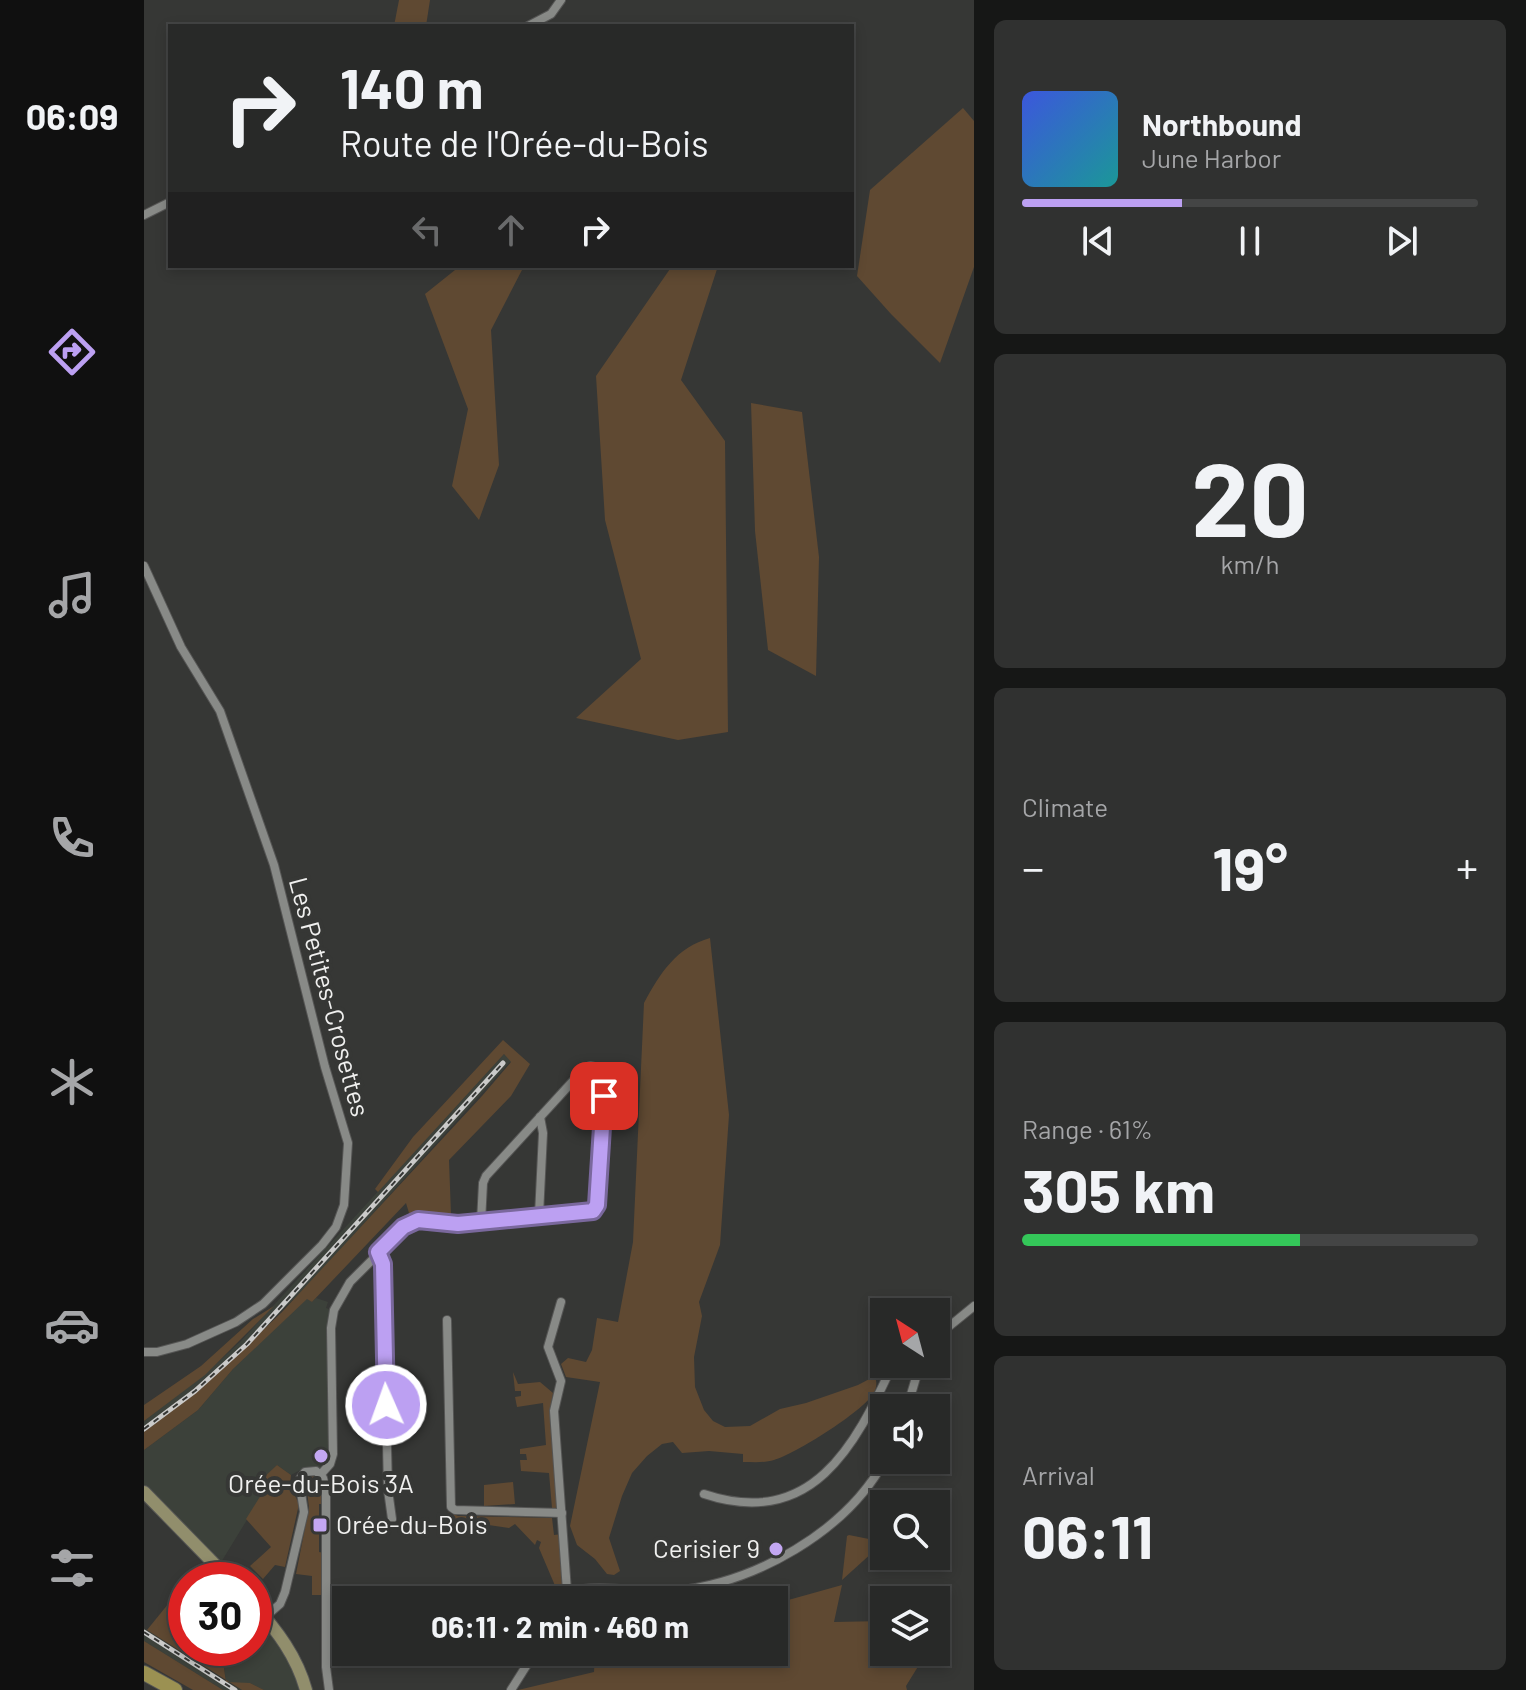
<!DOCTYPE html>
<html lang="en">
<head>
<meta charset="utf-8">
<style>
  body { margin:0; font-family:Barlow,sans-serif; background:#303130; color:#f1f3f6; height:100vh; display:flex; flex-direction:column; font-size:30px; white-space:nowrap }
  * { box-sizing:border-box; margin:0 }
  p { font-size:26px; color:#a5a6a8 }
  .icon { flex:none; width:44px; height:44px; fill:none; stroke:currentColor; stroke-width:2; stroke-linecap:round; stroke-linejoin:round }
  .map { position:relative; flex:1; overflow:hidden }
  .details { display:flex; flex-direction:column; gap:20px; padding:20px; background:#161716; width:552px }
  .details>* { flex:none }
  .top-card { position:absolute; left:24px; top:24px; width:686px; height:244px; border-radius:0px; box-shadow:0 4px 12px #0003,0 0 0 2px #444545; background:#282928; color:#f1f3f6; overflow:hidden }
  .needle { width:52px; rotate:324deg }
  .tools { position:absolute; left:726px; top:1298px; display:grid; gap:16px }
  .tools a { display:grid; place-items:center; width:80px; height:80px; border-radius:0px; background:#282928; box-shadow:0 4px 12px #0003,0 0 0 2px #444545; font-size:40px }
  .speed { position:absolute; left:24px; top:1562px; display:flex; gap:16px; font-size:40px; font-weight:700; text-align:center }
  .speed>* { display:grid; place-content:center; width:104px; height:104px; border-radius:50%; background:#282928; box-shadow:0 4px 12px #0003,0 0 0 2px #444545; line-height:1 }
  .speed .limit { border:12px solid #d22; background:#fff; color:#111 }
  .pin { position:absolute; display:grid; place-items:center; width:68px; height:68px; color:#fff; margin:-34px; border-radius:16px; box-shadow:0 4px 12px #0006 }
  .me { position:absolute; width:88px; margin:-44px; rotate:358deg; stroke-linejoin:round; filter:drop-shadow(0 0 6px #0008) }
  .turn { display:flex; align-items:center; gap:28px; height:168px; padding:0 40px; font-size:36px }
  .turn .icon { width:104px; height:104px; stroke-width:2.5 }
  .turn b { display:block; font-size:56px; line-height:68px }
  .lanes { display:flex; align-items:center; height:76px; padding:0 40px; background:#0003; justify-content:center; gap:40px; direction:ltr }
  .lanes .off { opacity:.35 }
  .big { font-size:60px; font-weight:700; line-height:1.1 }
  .details .card { flex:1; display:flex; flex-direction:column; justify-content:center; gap:12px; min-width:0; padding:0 28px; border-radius:12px; background:#303130 }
  .details .dial { align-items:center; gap:0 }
  .dial b { font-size:104px; line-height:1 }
  .song { display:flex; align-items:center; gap:24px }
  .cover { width:96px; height:96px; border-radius:12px; background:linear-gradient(135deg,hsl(230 70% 55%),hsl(180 70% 35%)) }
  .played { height:8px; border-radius:4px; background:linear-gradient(90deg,#bca0f2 35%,#444545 35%) }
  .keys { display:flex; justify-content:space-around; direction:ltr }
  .heat { display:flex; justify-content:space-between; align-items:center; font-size:44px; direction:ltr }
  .charge { height:12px; border-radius:6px; background:linear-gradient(90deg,#34c759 61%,#444545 0) }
  .trip { position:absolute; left:188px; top:1586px; width:456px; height:80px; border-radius:0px; background:#282928; box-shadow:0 4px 12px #0003,0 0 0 2px #444545; font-weight:700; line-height:80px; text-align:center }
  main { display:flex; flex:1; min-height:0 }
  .dock { display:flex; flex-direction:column; width:144px; justify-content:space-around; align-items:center; background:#101010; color:#a5a6a8 }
  .dock .icon { width:56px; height:56px }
  .dock .active { color:#bca0f2 }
  .dock b { font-size:36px; color:#f1f3f6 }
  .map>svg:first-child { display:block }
</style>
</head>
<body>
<main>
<nav class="dock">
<b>06:09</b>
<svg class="icon active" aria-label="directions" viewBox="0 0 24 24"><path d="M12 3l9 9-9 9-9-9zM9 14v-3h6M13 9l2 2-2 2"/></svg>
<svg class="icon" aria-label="music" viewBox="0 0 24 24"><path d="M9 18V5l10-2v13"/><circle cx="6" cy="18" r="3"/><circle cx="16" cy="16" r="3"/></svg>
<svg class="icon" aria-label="phone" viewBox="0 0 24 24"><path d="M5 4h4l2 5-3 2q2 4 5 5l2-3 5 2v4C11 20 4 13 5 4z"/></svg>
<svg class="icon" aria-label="climate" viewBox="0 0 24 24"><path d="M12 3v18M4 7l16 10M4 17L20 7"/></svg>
<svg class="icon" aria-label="car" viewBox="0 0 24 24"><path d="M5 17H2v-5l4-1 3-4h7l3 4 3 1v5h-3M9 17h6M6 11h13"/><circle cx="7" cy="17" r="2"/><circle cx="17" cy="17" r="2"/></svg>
<svg class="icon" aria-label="filters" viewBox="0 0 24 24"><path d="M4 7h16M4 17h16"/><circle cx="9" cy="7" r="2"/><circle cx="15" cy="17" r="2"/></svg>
</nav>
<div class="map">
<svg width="830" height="1690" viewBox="0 0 830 1690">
  <rect width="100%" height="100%" fill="#363735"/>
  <g fill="#3c413a">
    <path d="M360,1054L367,1061L165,1284L63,1383L0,1432V1421L60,1375L97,1341Z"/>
    <path d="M163,1298L168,1302L172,1298L184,1302L182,1308L187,1310L188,1454L176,1471L160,1468L147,1475L133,1465L118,1480L123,1487L76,1564L39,1539L0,1485V1450L54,1410L89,1369Z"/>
    <path d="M122,1610L151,1648L170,1690H120L106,1683H85L98,1690H79L0,1641V1628L82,1681L77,1648H110V1620Z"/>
  </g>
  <g fill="#5f4932">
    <path d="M255,0H286L282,26H250Z"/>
    <path d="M819,108L830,121V267L796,363L747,314L713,276L726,190Z"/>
    <path d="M316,266L379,268L347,330L355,465L335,520L308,486L324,409L281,294Z"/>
    <path d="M528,266H574L537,380L581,441L584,732L534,740L432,718L497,659L461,520L452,376Z"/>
    <path d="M607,403L658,412L675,557L672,676L624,650L611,531Z"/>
    <path d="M566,938L585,1115L576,1245L555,1302L558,1316L550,1357L551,1387L560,1410L569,1421L581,1427L606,1426L636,1409L662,1403L714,1385L731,1376C733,1383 733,1388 729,1394C718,1412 651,1454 630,1460C621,1463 609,1462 599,1462V1454L565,1451L538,1453L529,1442L518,1444L503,1456L488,1473L478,1496L465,1538L476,1571L470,1575L463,1574L451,1559L433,1545L426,1526L456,1382L422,1377L417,1364L424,1358L442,1362L448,1350L453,1318L474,1322L489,1242L500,1003C516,973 533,947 566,938Z"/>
    <path d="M359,1040L386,1064L367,1096L305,1160L307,1215L265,1213L262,1203L168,1302L163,1299L89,1369L54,1410L0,1450V1432L63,1383L138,1312L338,1096L367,1062L360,1054L234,1192L231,1189L269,1137Z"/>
    <path d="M130,1306L61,1375L0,1421V1405L57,1366L109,1319Z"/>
    <path d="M369,1372L374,1384L396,1382L409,1393L407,1404L415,1508H408L405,1473L377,1471L376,1460H383L382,1454H376V1449L402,1445L399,1403L373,1407L371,1397L377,1396V1391H371Z"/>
    <path d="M133,1465L147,1475L146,1485L155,1504L141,1567L131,1565L119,1579L106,1566L127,1547L102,1519L122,1487L117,1480Z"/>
    <path d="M172,1476L176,1483L179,1504H175V1552L180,1553L179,1595H168V1576L152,1574L165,1508L162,1482L165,1477Z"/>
    <path d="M369,1482L371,1504L340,1506V1485Z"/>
    <path d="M305,1512L314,1516L408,1518L410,1535L418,1534V1589L412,1588L395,1548L397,1542L393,1540L391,1545L371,1524L365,1528L297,1518V1513Z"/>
    <path d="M705,1535L740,1542L698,1580L703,1536Z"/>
    <path d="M42,1582V1648H77L82,1682L106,1683L120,1690H98L3,1630Z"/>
    <path d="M698,1585L690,1622L740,1621V1652H783L762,1686L763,1690H374L450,1672L451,1652H630V1604Z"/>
    <path d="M0,1641L79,1690H49L0,1662Z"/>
  </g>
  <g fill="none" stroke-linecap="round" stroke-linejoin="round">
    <g stroke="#555554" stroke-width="10">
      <g id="minor">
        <path d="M384,26L407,14L417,0"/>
        <path d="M0,215L26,202"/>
        <path d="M0,566L37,647L76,711L130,865L181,1067L204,1143L200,1205L192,1227L178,1245L119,1304L92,1322L43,1344L13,1352H0"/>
        <path d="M395,1215L399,1133L396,1117"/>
        <path d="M234,1252L239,1264L244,1490L248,1519"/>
        <path d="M417,1302L404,1347L417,1381L410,1411L423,1591"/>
        <path d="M303,1320L307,1507L311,1510L418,1513"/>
        <path d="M792,1337L830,1306"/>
        <path d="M763,1408L776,1364"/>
        <path d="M177,1474L186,1464L189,1454L187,1328L190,1310L206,1282L266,1222L281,1220L314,1224L445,1212L451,1209L461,1079L455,1068L446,1066L440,1069L342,1176L339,1183L337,1222"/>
        <path d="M560,1494C668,1530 711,1446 749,1364"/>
        <path d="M411,1600C433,1578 499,1594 530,1591C611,1583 702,1532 741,1460"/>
        <path d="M121,1617L136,1604L141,1592L160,1512L155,1480L161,1472L172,1471L179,1478L182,1489V1667L185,1690"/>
        <path d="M367,1690L391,1652"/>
      </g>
    </g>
    <g stroke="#555554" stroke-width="14">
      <g id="secondary">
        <path d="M0,1492L86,1580"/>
        <path d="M110,1605C133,1630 153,1657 162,1690"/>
      </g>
    </g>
    <g stroke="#555554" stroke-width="16">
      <path id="primary" d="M0,1673L31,1690"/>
    </g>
    <use href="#minor" stroke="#888a87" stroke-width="8"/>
    <use href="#secondary" stroke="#918e6c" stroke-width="12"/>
    <use href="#primary" stroke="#9b9152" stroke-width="14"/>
    <g stroke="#cacac9" stroke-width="5">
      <g id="rail">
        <path d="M0,1429L51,1391L103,1344L359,1063"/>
        <path d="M0,1632L91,1690"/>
      </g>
    </g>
    <use href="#rail" stroke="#363735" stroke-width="2" stroke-dasharray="6" stroke-linecap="butt"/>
  </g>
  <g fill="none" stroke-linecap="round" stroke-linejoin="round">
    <g stroke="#7a689d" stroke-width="20">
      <path id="route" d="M242,1405L239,1264L234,1252L259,1227L274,1220L314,1224L449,1211L453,1205L460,1096"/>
    </g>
    <use href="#route" stroke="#bca0f2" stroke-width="14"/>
  </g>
  <g fill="#c3a7f2" stroke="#363735" stroke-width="3">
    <circle cx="177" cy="1456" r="8"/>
    <rect x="168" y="1517" width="16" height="16" rx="4"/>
    <circle cx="632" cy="1549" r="8"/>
  </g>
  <g text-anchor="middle" stroke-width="8" stroke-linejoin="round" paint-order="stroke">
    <g font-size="26" fill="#f0f0ef" stroke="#363735">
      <text transform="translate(185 997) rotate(75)" y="9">Les Petites-Crosettes</text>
    </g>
    <g font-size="26" fill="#f0f0ef" stroke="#363735">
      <text x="177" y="1493">Orée-du-Bois 3A</text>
      <text x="192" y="1534" text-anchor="start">Orée-du-Bois</text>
      <text x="616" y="1558" text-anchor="end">Cerisier 9</text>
    </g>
  </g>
</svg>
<div class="tools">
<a><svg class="needle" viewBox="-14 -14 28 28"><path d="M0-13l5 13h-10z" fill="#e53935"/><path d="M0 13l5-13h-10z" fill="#a5a6a8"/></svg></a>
<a><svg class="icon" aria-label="sound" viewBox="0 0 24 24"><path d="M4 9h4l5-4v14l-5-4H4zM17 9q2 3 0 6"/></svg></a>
<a><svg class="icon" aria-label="search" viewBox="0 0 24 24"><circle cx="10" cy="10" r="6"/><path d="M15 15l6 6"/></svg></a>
<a><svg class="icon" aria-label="layers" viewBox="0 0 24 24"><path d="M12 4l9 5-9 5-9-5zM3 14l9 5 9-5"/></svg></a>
</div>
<div class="speed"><div class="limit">30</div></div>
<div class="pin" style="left:460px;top:1096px;background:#d93025"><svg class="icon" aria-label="arrive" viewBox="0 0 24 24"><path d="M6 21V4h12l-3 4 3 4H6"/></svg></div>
<svg class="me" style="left:242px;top:1405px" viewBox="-20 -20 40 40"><circle r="17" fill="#bca0f2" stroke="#fff" stroke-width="3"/><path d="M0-11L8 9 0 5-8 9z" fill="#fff"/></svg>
<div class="trip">06:11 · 2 min · 460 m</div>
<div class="top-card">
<div class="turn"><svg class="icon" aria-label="right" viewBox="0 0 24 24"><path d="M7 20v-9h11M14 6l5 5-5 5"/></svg><div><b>140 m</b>Route de l'Orée-du-Bois</div></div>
<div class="lanes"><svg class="icon off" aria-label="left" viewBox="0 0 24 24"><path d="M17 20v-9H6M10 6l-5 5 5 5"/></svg><svg class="icon off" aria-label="ahead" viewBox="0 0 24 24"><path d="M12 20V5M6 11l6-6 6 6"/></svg><svg class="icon" aria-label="right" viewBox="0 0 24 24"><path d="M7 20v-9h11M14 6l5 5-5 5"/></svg></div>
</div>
</div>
<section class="details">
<div class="card">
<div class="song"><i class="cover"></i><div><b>Northbound</b><p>June Harbor</p></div></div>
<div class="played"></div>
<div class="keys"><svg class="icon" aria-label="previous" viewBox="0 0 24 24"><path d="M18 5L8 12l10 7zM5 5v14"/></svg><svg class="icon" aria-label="pause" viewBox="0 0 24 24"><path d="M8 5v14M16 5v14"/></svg><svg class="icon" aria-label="next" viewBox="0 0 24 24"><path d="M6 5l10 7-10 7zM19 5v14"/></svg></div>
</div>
<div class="card dial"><b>20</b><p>km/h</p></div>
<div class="card"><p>Climate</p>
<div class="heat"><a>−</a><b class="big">19°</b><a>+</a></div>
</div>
<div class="card"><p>Range · 61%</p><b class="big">305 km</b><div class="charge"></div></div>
<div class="card"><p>Arrival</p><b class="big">06:11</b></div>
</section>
</main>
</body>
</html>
